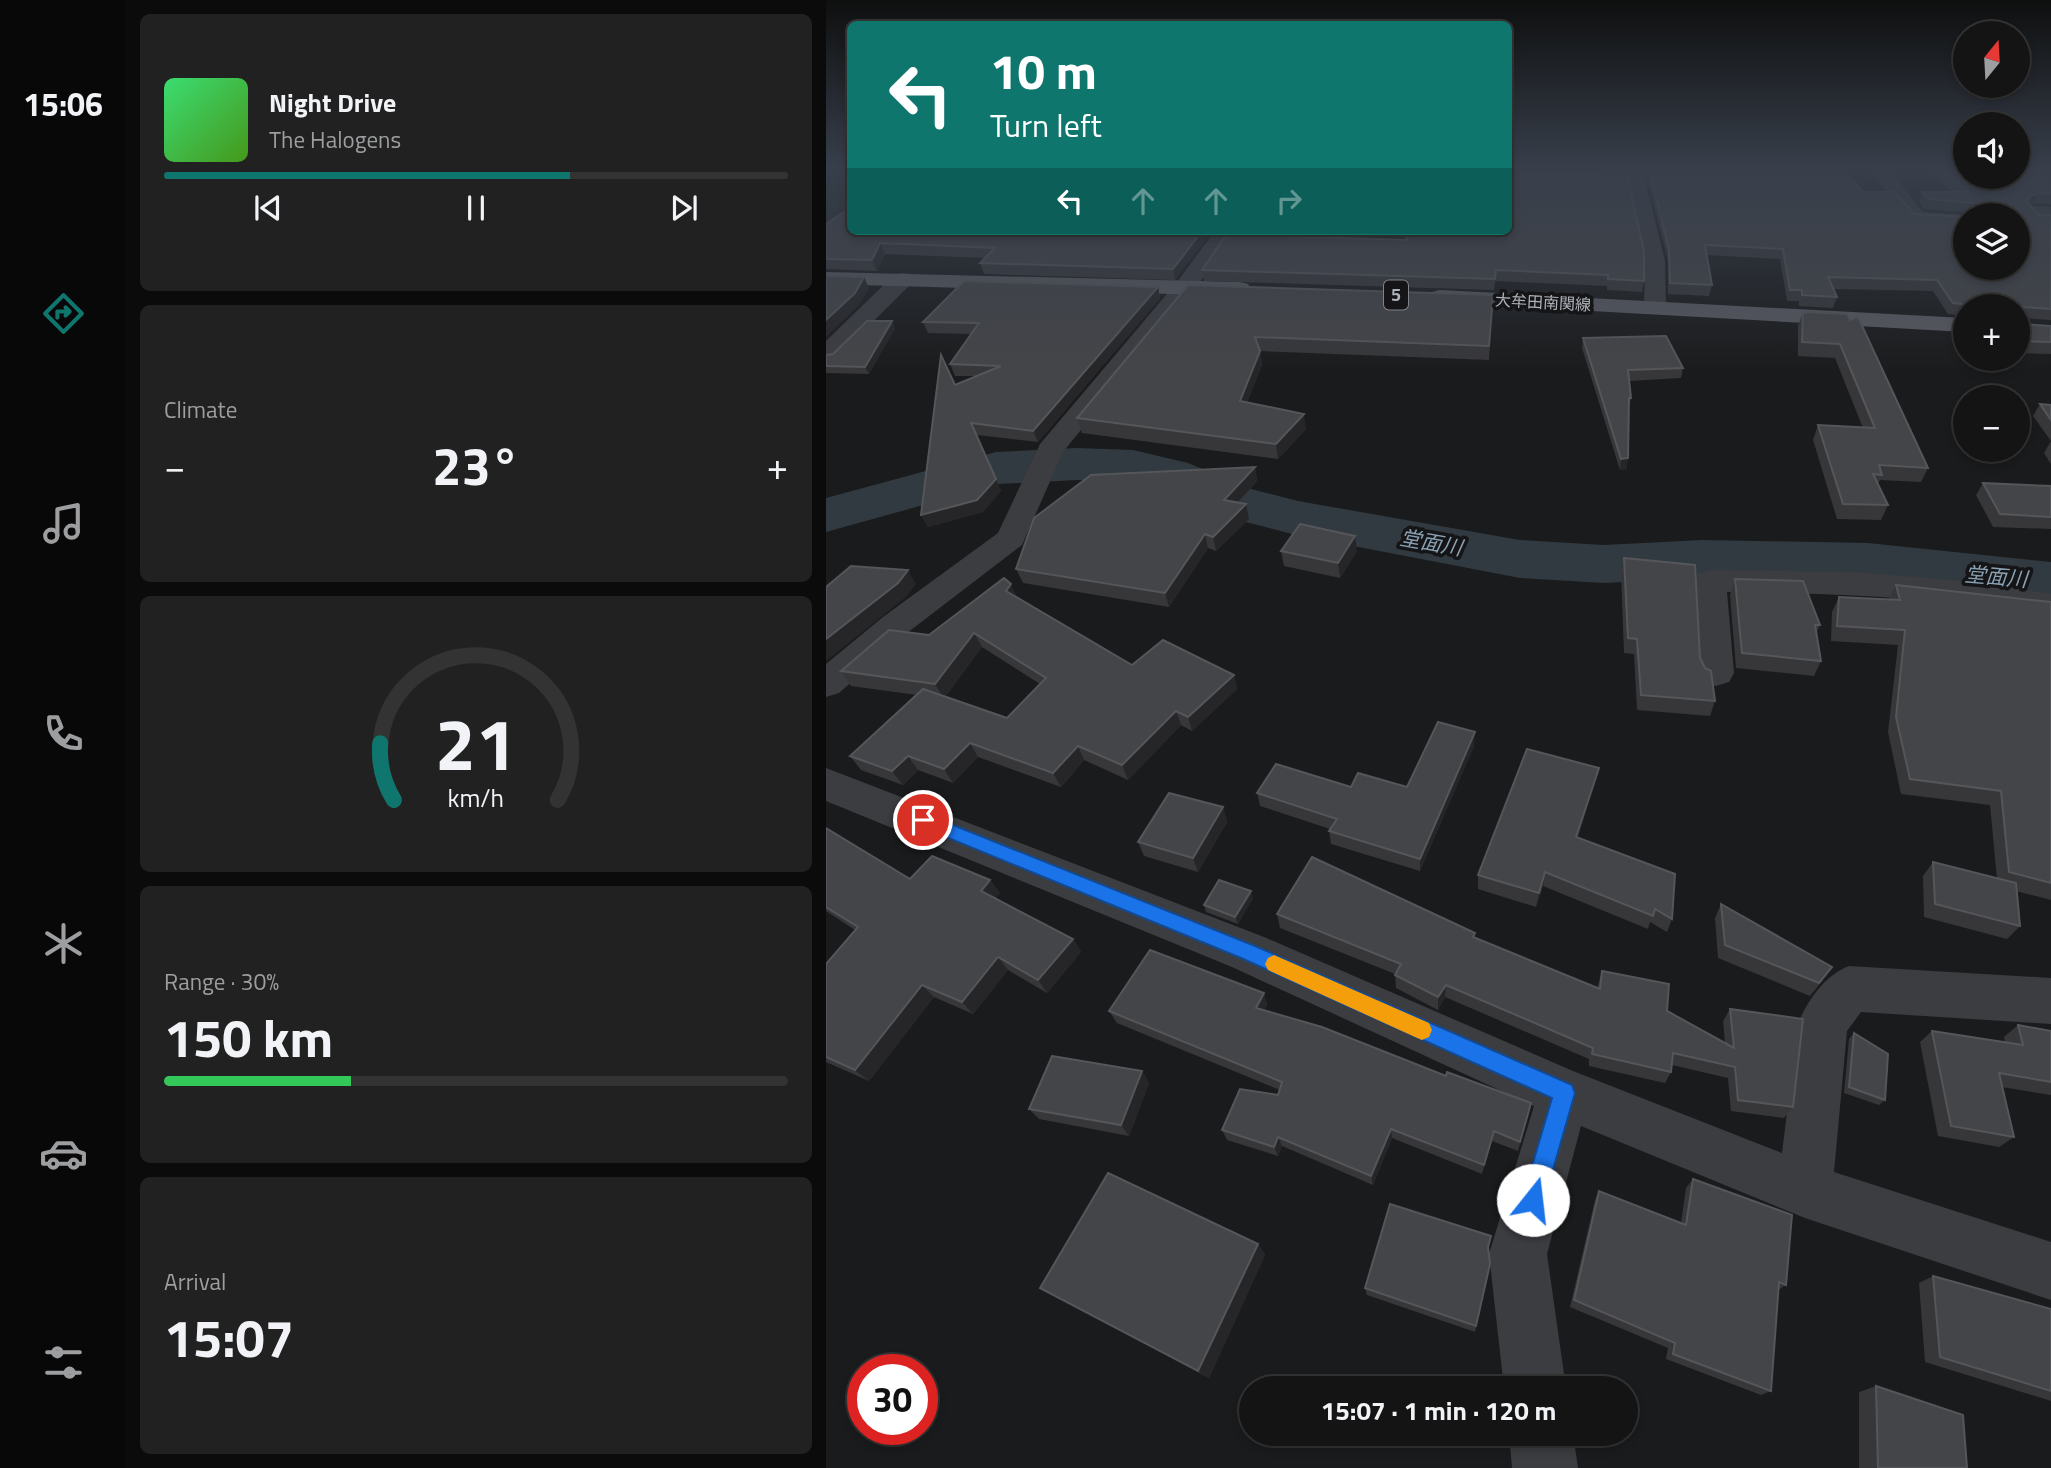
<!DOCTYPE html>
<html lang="en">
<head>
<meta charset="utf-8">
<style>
  body { margin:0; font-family:"Titillium Web","Noto Sans JP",sans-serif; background:#212122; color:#f1f3f6; height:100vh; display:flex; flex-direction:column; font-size:26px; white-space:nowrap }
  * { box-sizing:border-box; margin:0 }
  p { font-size:23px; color:#9d9ea0 }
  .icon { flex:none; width:38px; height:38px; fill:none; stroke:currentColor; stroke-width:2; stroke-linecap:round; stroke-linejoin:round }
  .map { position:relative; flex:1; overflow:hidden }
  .sheet { display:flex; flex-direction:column; gap:14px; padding:14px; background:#0b0b0c; width:700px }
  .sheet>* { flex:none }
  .guide { position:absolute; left:21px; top:21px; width:665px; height:214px; border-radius:10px; box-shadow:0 4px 10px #0003,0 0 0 2px #333334; background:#0f766e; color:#fff; overflow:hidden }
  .needle { width:46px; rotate:18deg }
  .buttons { position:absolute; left:1127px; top:21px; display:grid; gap:14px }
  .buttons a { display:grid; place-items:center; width:77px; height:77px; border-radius:50%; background:#141415; box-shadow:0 4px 10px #0003,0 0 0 2px #333334; font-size:35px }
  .speed { position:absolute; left:21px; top:1354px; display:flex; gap:14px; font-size:35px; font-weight:700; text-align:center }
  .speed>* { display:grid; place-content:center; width:91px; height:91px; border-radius:50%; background:#141415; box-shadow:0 4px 10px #0003,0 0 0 2px #333334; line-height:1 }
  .speed .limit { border:10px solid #d22; background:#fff; color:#111 }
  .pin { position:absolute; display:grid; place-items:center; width:60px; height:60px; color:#fff; margin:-30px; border:4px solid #fff; border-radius:50%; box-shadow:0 2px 7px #0007 }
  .me { position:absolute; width:77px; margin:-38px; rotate:16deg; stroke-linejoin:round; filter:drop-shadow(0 0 5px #0008) }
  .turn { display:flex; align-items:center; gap:24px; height:147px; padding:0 28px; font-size:32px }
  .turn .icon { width:91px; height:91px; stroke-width:2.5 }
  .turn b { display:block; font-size:49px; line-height:60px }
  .lanes { display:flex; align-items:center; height:66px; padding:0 28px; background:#0003; justify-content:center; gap:35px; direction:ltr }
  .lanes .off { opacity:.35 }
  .big { font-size:52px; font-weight:700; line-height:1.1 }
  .sheet .card { flex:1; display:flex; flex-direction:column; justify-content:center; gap:10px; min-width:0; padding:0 24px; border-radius:10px; background:#212122 }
  .sheet .dial { align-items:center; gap:0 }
  .dial svg { height:182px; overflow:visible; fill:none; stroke:#333334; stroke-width:7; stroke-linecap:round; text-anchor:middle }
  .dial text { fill:#f1f3f6; stroke:none }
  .song { display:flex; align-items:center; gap:21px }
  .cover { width:84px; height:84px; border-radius:10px; background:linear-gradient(135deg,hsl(140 70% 55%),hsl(100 70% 35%)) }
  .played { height:7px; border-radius:4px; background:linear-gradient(90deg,#0f766e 65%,#333334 65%) }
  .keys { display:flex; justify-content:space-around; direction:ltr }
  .heat { display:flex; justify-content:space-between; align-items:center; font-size:38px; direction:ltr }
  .charge { height:10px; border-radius:5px; background:linear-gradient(90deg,#34c759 30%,#333334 0) }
  .trip { position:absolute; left:413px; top:1376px; width:399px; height:70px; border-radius:35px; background:#141415; box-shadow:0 4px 10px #0003,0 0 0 2px #333334; font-weight:700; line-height:70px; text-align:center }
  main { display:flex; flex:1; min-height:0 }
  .tab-bar { display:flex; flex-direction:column; width:126px; justify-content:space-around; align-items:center; background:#080808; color:#9d9ea0 }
  .tab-bar .icon { width:49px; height:49px }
  .tab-bar .on { color:#0f766e }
  .tab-bar b { font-size:32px; color:#f1f3f6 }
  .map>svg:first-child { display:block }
</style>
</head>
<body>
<main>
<nav class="tab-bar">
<b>15:06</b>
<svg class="icon on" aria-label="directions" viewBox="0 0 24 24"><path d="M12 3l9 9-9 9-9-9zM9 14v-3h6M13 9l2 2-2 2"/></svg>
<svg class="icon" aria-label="music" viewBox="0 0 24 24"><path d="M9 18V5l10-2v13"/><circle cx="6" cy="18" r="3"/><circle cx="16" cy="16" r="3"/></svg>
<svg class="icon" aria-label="phone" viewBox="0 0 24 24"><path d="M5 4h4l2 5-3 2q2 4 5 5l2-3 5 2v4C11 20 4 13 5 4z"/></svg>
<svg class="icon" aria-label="climate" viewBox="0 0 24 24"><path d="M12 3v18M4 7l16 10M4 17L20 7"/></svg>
<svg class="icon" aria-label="car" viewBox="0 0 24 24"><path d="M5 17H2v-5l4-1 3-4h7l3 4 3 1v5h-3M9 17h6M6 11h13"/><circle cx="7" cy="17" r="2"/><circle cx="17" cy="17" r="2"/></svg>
<svg class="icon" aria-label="filters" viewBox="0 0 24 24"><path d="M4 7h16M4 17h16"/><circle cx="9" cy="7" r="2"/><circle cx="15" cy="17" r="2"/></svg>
</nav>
<section class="sheet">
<div class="card">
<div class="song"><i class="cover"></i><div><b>Night Drive</b><p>The Halogens</p></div></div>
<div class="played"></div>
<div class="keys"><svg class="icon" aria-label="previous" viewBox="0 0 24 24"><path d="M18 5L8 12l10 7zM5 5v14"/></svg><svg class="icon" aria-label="pause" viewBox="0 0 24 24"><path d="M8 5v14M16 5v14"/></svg><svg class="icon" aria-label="next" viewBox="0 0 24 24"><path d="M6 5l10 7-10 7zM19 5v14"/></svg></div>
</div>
<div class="card"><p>Climate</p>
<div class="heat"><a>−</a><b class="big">23°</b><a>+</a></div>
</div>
<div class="card dial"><svg viewBox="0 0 100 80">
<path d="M14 69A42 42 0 1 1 86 69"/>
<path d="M14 69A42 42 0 0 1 8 44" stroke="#0f766e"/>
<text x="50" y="56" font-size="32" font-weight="700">21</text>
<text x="50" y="72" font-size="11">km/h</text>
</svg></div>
<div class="card"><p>Range · 30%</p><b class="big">150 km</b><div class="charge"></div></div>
<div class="card"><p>Arrival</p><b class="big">15:07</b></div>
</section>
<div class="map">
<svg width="1225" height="1468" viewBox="0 0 1225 1468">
  <rect width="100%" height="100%" fill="#1a1b1c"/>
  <path fill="#212721" d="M16,167H24V222L0,221V183Z"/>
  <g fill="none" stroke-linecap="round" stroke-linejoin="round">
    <path fill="#313a40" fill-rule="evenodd" d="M251,448L307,450L362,463L425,489L472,501L694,540L778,545L876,540L1042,543L1225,562V602L1042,581L876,578L778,583L694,578L470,535L385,513L326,486L307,482L251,480L173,484L0,532V498L170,452Z"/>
    <g fill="#3c3d41" fill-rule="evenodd">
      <path d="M803,167H861L852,172L818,176L839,261L840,308L837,313H821L818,308L819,261L801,178L766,182H682V172H766Z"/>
      <path d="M1043,167H1061L1097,212L1146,215H1139V225L1084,222Z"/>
      <path d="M1209,206L1225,207V219L1222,223H1208L1199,212L1202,208Z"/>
      <path d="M389,231H409L367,292L237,452L196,545L81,633L13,693L0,697V664L57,617L172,533L214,444L351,282Z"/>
      <path d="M77,273L85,274L88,279L85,284L9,359L0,361V341L69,274Z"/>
      <path d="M884,570L1028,572L1148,582L1225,594V616C1114,598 1013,593 901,592L908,673L903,682L890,686L877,682L872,673L868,581L872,574Z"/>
      <path d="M0,768L438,937L747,1071L956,1153L972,1023C983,999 998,976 1023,966L1225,978V1024L1035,1012L1021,1031L1008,1172L1225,1242V1300L979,1218L755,1126L721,1254L740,1388H678L663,1254L708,1106L406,967L0,801Z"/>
      <path d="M683,1433H747L752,1468H686Z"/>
    </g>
    <g fill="#585a60" fill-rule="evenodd">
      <path d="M0,272L414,282L422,284L425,289L422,294L414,296L0,284Z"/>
      <path d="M614,290L1139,318V332L606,302L603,297L606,292Z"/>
    </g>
  </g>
  <g fill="#37373a" fill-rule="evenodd">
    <path d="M682,167H781L766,169H682Z"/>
    <path d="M1096,167H1225V204L1208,203L1204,205L1213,215H1225V320L1196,318V324L1225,326V354L1192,353V306H1139V316L1122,314L1107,291L1007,289L1011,297L1007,308L973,306V301H961L954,259L881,255L886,285L883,296L842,294V260L821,178L823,169L1037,192L1088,214L1139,217L1192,215H1143L1144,213L1098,209L1093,202L1096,192H1126Z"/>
    <path d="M0,224L24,231H386L349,280L158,274L154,263L159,258L59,254L51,271L0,269Z"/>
    <path d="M432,231L430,235L579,240L577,231H682L818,281L816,292L781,290V286L669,281L668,290L378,281L376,270Z"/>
    <path d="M362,285L667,295L663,360L434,351L436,365L421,402L480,429L452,459L256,433L251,418Z"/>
    <path d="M332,287L334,298L212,442L151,435L175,491L157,512L102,527L95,515L129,385L150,376H129L124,364L145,334L102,333L97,322Z"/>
    <path d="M977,312L1021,314L1102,468L1095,482L1054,480L1052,484L1062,505L1055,520L1011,519L987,440L992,425L1037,428L1009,358L972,356V326Z"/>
    <path d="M1139,327V339L1136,334Z"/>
    <path d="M69,328L43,374L0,373V355L7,354Z"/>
    <path d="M757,338L857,368L855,378L803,381L805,398L802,409V458L800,470H794L756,348Z"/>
    <path d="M1214,404L1225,405V464L1218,453L1225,441L1207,416Z"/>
    <path d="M429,467L431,481L412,503L423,519L390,551L382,548L343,607L197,583L190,569Z"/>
    <path d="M1157,483L1225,486V529L1167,527L1150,495Z"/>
    <path d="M455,551H531L514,578L458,566Z"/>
    <path d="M798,558L874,658L879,668L889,701L884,716L811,710L808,654L798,653L795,573Z"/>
    <path d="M909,579L994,625L990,633L995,661L988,676L910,668L904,595Z"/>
    <path d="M1070,585L1225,602V900L1190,891L1194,926L1181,939L1098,917L1097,876L1107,862L1171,879L1164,805L1075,794L1062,732L1072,645L1005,641L1006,612L1013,597L1063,599Z"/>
    <path d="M191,598L306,665L408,675L411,689L366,731L355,725L302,780L258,760L235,787L152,757L127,783L92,770L77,785L35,770L24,756L91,695L25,686L15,671ZM156,647L214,684L181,718L119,697Z"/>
    <path d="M648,746L594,871L505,844L503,831L504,829L434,806L431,793L525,787H581Z"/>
    <path d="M769,782L752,837L846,919L841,932L824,922L822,929L717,886L710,907L652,889V875Z"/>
    <path d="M397,807L401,822L372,872L318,856L312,842Z"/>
    <path d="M0,828L84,879L164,880L174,893L169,899L247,939L255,952L221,993L182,970L147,1014L108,997L43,1081L0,1062V964L29,930L0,911Z"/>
    <path d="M427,898L412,924L380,912L378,905Z"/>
    <path d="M895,904L997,980L984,996L892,958L889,918Z"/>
    <path d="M451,914L649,933V938L771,988L776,971L841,1011L899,1043L897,1021L904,1009L967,1107L958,1118L905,1111L902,1078L846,1065L845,1072L839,1083L763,1066V1059L619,997L612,1010L570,988L569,974L454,928Z"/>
    <path d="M438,993L441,1005L438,1011L620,1076L705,1103L692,1151L666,1141L656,1174L566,1138L547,1185L456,1146L452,1156L401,1140L396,1130L452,1095L454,1090L291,1023L283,1011Z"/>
    <path d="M1192,1025L1225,1031V1095L1176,1087L1188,1137L1173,1147L1112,1136L1094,1042L1106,1031L1179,1042L1178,1037Z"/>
    <path d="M1028,1033L1059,1100L1053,1105L1018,1093L1023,1039Z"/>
    <path d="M316,1071L323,1083L303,1136L213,1119L203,1109Z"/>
    <path d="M867,1179L960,1285L952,1290L945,1391L935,1395L840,1359L842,1348L744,1307L769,1200L773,1191L855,1223L860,1188Z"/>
    <path d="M432,1244L439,1255L383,1378L214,1288Z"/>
    <path d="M662,1249L664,1264L649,1332L541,1295L539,1288Z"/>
    <path d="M1107,1276L1225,1309V1401L1099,1362L1093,1283Z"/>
    <path d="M1050,1386L1141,1468H1033V1392Z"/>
  </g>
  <g fill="#262628">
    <path d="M0,167H10L0,177Z"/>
    <path d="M1213,193L1208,203L1200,206L1201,202L1204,196Z"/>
    <path d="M376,231H386L349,280L347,269Z"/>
    <path d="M425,231H432L425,245L423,235Z"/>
    <path d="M54,243L59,254L51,271L46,260Z"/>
    <path d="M38,277L43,288L34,304L0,337V320Z"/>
    <path d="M332,287L334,298L212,442L207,431Z"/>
    <path d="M66,321L69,328L43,374L39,367Z"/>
    <path d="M434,351L436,365L416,416L414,401Z"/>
    <path d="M478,414L480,429L452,459L450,444Z"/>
    <path d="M802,458L800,470H794L795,459Z"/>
    <path d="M429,467L431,481L401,514L398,500Z"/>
    <path d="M170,479L175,491L157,512L102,527L95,515Z"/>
    <path d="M420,504L423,519L390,551L387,537Z"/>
    <path d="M379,534L382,548L343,607L339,593Z"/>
    <path d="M529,536L531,551L514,578L512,563Z"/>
    <path d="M82,570L90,584L80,597L0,661V639Z"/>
    <path d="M185,584L192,599L180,591Z"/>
    <path d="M148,633L156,647L118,699L109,684Z"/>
    <path d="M408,675L411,689L366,731L362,717Z"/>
    <path d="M350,711L355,725L302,780L296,765Z"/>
    <path d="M649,732L648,746L594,871V859Z"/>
    <path d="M144,743L152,757L127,783L118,769Z"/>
    <path d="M252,746L258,760L235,787L227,773Z"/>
    <path d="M82,756L92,770L77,785L66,771Z"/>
    <path d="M773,768L769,782L747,851L750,837Z"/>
    <path d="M397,807L401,822L372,872L367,858Z"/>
    <path d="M719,872L717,886L710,907L713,893Z"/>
    <path d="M164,880L174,893L165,904L155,891Z"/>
    <path d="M425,891L427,898L412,924L409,917Z"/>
    <path d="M247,939L255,952L221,993L212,980Z"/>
    <path d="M172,957L182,970L147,1014L136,1002Z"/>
    <path d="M96,985L108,997L43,1081L29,1070Z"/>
    <path d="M620,985L619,997L612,1010V997Z"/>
    <path d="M438,993L441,1005L434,1019L430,1008Z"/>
    <path d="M316,1071L323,1083L303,1136L295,1125Z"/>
    <path d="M565,1129L566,1138L547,1185L545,1176Z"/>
    <path d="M668,1131L666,1141L656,1174L658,1165Z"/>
    <path d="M452,1137L456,1146L452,1156L448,1147Z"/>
    <path d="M432,1244L439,1255L383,1378L372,1371Z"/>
  </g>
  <g fill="#444548" stroke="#54565a" stroke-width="2">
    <path d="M833,167H1015L1037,192H1069L1088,214L1139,217V268H1192V215H1144L1146,207H1152V203L1102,199L1096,192H1143L1111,167H1139V177H1192V167H1225V194L1213,193L1204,196L1201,202L1213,215H1225V309L1196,307V324L1225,326V342L1192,341V306H1146V305L1127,303L1111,280L1002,277L1011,297L976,295V290H964L957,249L879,245L886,285L844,283L843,250L823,169Z"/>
    <path d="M800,171L818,251V281L782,279V275L670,270L669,279L376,270L403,231H425L423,235L582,240L579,231H682V175H767Z"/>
    <path d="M18,212H24V231H376L347,269L154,263L169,248L54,243L46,260L0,259V224Z"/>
    <path d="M0,276L38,277L29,293L0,320Z"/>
    <path d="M138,281L332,287L207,431L145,423L170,479L151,500L95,515L115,355L129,385L175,366L124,364L153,323L97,322Z"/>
    <path d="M362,285L667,295L663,346L429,337L434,351L414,401L478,414L450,444L251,418Z"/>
    <path d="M977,312L1021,314L1024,320L1032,317L1102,468L1053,465L1056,475L1047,474L1062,505L1017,504L992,425L1049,428L1014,344L976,342Z"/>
    <path d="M41,321H66L39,367L0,366V355L7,354Z"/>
    <path d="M840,336L857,368L802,370L805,398H803L802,458L795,459L757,338Z"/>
    <path d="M1214,404L1225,405V420Z"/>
    <path d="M429,467L398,500L420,504L387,537L379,534L339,593L190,569L208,518L265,475Z"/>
    <path d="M1157,483L1225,486V517L1174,514Z"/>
    <path d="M474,524L529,536L512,563L455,551Z"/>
    <path d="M798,558L869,565L874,658L879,668L885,671L889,701L815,695L811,639L802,638Z"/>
    <path d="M25,566L82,570L72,583L0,639V587Z"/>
    <path d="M178,578L185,584L180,591L306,665L337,640L408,675L362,717L350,711L296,765L252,746L227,773L144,743L118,769L82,756L66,771L24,756L97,689L181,718L220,678L148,633L109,684L15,671L63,630L103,635Z"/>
    <path d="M909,579L977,581L994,625H989L995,661L916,653Z"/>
    <path d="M1070,585L1225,602V883L1183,872L1175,791L1084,779L1070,717L1079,630L1011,626L1013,597L1074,600Z"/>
    <path d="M612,722L649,732L594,859L503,831L511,819L431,793L450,764L525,787L532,773L581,787Z"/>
    <path d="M701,749L773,768L750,837L849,874L846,919L829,909L827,916L719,872L713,893L652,875Z"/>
    <path d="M343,793L397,807L367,858L312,842Z"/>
    <path d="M0,828L84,879L106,856L164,880L155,891L247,939L212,980L172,957L136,1002L96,985L29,1070L0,1057V964L32,927L0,907Z"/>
    <path d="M486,857L649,933L647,937L774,989L776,971L843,984L841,1011L908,1048L904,1009L977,1019L967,1107L912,1100L909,1067L847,1053L845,1072L766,1054L767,1048L620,985L612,997L569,975L575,964L451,914Z"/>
    <path d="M1107,862L1190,883L1194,926L1109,904Z"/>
    <path d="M393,880L425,891L409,917L378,905Z"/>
    <path d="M895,904L1006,967L993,983L899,945Z"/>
    <path d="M324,950L438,993L430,1008L496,1027L620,1076L621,1072L705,1103L694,1142L668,1131L658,1165L565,1129L545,1176L452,1137L448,1147L396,1130L414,1089L452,1095L456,1082L283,1011Z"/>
    <path d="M1192,1025L1225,1031V1082L1173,1073L1188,1137L1125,1126L1106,1031L1197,1045Z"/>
    <path d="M1028,1033L1062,1054L1059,1100L1023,1087Z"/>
    <path d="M226,1056L316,1071L295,1125L203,1109Z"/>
    <path d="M282,1173L432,1244L372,1371L214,1288Z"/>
    <path d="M867,1179L966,1215L960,1285L953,1282L945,1391L847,1354L849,1343L748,1300L773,1191L860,1225Z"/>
    <path d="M564,1204L665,1236L662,1247L664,1264L650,1326L539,1288Z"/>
    <path d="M1107,1276L1225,1309V1391L1114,1357Z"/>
    <path d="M1050,1386L1137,1415L1141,1468H1052Z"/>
  </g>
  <linearGradient id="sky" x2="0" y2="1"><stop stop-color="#0e0f0f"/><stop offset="0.45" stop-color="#383f4b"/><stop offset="1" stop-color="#383f4b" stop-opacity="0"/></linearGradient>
  <rect width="1225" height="373" fill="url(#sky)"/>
  <path fill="#1a73e8" stroke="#114b97" stroke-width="2" d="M97,813L429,946L746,1085L749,1093L716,1208L707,1212L699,1208L696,1200L726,1098L415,958L91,825L89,820L91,815Z"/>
  <path fill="#f59e0b" d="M448,955L603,1023L606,1030L603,1037L596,1040L589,1037L442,970L439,964L442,958Z"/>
  <g text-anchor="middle" stroke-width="7" stroke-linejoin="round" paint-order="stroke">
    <g font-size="16" fill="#aeb3bb" stroke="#151517">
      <text transform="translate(717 302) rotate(3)" y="6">大牟田南関線</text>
    </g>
    <rect fill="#151517" stroke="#80848a" stroke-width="2" x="558" y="280.5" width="24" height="29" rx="5"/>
    <g font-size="18" font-weight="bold" fill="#aeb3bb">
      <text x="570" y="301">5</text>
    </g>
    <g font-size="21" font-style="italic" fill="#89a1b2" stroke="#151517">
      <text transform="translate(605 543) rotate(10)" y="7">堂面川</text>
      <text transform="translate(1170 577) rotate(5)" y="7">堂面川</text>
    </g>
  </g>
</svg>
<div class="buttons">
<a><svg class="needle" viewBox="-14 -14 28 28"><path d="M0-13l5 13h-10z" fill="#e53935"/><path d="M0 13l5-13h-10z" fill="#9d9ea0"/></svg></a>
<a><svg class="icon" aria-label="sound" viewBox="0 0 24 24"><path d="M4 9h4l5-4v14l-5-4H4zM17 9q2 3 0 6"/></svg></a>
<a><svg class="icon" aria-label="layers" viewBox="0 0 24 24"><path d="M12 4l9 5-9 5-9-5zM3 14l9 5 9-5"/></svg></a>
<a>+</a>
<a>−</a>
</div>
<div class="speed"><div class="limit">30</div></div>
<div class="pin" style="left:97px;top:820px;background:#d93025"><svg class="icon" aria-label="arrive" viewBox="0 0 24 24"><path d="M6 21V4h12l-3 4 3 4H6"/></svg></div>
<svg class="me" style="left:707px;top:1200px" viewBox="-20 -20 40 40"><circle r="19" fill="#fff"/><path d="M0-13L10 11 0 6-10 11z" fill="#1a73e8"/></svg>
<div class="trip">15:07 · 1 min · 120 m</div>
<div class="guide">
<div class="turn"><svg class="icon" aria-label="left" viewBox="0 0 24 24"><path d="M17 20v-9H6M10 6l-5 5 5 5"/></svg><div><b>10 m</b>Turn left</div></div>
<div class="lanes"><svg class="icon" aria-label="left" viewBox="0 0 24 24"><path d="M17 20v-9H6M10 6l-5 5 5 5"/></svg><svg class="icon off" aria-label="ahead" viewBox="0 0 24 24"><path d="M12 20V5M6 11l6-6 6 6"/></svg><svg class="icon off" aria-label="ahead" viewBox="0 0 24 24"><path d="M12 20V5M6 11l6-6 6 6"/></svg><svg class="icon off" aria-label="right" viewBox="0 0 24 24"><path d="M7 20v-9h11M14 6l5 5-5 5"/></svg></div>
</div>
</div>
</main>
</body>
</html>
